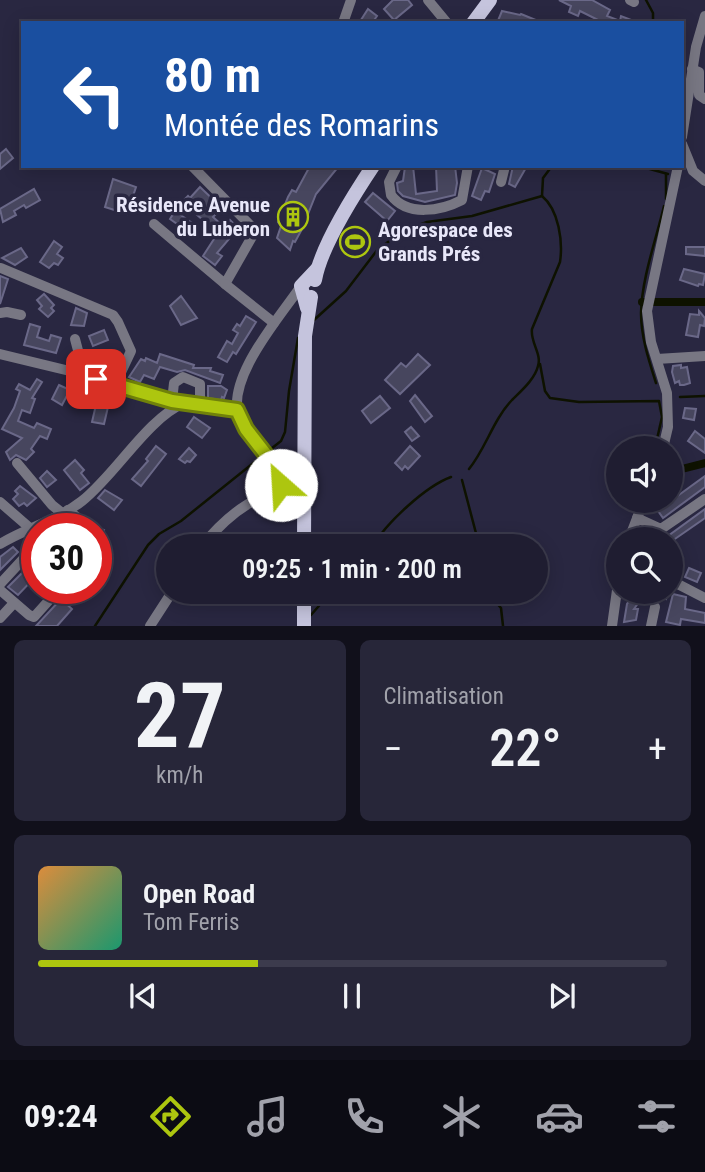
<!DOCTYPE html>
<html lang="fr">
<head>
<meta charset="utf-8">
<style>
  body { margin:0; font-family:"Roboto Condensed",sans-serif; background:#272639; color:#f1f3f6; height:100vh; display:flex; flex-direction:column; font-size:26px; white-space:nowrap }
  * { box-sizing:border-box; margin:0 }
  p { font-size:23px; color:#a1a2ab }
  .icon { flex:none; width:38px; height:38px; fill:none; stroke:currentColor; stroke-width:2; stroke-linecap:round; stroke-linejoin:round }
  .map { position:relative; height:626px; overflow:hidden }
  .panel { display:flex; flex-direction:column; gap:14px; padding:14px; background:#11101b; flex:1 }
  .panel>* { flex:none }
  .banner { position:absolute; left:21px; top:21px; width:663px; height:147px; border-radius:0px; box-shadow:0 4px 18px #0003,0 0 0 2px #3c3b4d; background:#1a4fa0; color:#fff; overflow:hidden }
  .tools { position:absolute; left:606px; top:436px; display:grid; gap:14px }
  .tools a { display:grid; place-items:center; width:77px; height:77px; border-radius:50%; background:#1f1d31; box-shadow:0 4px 18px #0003,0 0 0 2px #3c3b4d; font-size:35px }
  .speed { position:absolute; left:21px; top:513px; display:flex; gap:14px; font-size:35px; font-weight:700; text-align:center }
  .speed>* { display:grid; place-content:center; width:91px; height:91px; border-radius:50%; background:#1f1d31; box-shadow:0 4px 18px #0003,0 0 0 2px #3c3b4d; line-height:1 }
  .speed .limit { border:10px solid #d22; background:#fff; color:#111 }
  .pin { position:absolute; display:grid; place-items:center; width:60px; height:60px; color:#fff; margin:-30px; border-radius:14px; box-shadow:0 4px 10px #0006 }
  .me { position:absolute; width:77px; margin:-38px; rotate:334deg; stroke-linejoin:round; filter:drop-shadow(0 0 5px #0008) }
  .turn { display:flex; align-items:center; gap:24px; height:147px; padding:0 28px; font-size:32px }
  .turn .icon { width:91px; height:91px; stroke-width:2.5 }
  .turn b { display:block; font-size:49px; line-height:60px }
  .big { font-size:52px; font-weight:600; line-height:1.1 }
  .panel .card { flex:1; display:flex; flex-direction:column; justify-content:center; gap:10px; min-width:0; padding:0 24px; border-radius:10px; background:#272639 }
  .panel .dial { align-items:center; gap:0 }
  .dial b { font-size:91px; line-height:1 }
  .song { display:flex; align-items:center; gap:21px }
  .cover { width:84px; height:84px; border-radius:10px; background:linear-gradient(135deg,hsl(30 70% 55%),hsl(160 70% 35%)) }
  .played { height:7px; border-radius:4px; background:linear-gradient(90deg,#adc60f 35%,#3c3b4d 35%) }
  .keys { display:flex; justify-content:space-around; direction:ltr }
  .heat { display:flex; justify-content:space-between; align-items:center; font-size:38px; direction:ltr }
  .panel .tiles { flex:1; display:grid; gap:14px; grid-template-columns:1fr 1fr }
  .card:last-child { grid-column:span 2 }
  .trip { position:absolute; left:156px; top:534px; width:392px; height:70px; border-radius:35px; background:#1f1d31; box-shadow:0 4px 18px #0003,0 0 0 2px #3c3b4d; font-weight:600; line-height:70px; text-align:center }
  .tabs { display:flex; height:112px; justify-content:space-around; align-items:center; background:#0c0c14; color:#a1a2ab }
  .tabs .icon { width:49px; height:49px }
  .tabs .current { color:#adc60f }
  .tabs b { font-size:32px; color:#f1f3f6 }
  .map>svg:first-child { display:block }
</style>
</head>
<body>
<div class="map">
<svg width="705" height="626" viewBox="0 0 705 626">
  <rect width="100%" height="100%" fill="#292741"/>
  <path fill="#404532" d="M355,229L366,236L354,255L343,248Z"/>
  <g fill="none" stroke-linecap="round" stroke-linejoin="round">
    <g stroke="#0e1200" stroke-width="2.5">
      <path d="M646,0L653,13V23"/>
      <path d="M639,166L668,174"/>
      <path d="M666,199V174"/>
      <path d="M314,320L346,291L378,249L405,230L427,222L472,216L542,196L543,178L552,166"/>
      <path d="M540,364L545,391L550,398L579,402L659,401L662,417L655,448"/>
      <path d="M656,383C649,361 641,337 641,313C642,277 656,240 664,206"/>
      <path d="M680,397L705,396"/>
      <path d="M267,452L281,441L285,432L289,391L298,338"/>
      <path d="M469,469C486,448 493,420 512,400C521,391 535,379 538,366C542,354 530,342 532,329L560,262C563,242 559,210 542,196"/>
      <path d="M462,480L477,537V546"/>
      <path d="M629,506L634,500"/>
      <path d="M373,546C386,523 426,486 451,477"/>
      <path d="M487,592L501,608L503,626"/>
      <path d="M311,615L331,592"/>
      <path d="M95,626L148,545L159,534L181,521L262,456"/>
    </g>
    <g stroke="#0e1200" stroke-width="8">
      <path d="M642,302H643"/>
      <path d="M653,302H705"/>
      <path d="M670,472L705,463"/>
    </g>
  </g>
  <g fill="#47465e" stroke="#6a6888" stroke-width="2">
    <path d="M393,0H408L412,5L394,20L384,9Z"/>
    <path d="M559,0H592L610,10L607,16L620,21L621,16L639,23H604L580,11L578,16L569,12L571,6Z"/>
    <path d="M368,9L377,16L372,23H359Z"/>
    <path d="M502,11L520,15L521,14L543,23H497Z"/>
    <path d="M6,149L13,158L0,169V154Z"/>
    <path d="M310,166H339L316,194L302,229L295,242L293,241L290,250L277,238L281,226L278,222L288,197L292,190L296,192Z"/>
    <path d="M413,166L416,194L437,191L436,166H455L457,183L455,195L425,202L403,196L398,191L397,183L403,181L405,167Z"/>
    <path d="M527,166L515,187L509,184L513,166Z"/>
    <path d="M482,168L495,174L489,192L485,191L481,200L472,196Z"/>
    <path d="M113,179L136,187L127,214L105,207Z"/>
    <path d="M200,187L222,208L213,217L224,227L230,220L241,231L237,235L234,233L217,253L222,256L215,265L203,256L214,239L207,234L211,227L182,202L188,196L190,198Z"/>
    <path d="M34,189L40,200L26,208L24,205L14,211L16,215L3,222L0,209Z"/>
    <path d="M373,193L395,211L387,221L365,202Z"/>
    <path d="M175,211L192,223L187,229L191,230L190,238H182L176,232L177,224L170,219Z"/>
    <path d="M54,241L62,247L57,254L63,258L58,265L54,263L49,268L40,262Z"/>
    <path d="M686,247H705V256L686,254Z"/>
    <path d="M21,248L27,257L15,265L2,258Z"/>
    <path d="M684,269L705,274L703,285L699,284L698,286L680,280Z"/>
    <path d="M0,276L8,279L0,304Z"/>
    <path d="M44,294L54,305L51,308L54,311L48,317L39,309L42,306L37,300Z"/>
    <path d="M181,296L197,318L181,325L170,306Z"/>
    <path d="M76,308L87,313L84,326L71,325Z"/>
    <path d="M699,311L705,318L704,326L700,325L698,337L686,335L690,314L699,315Z"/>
    <path d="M246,316L256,322L236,354L233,352L227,362L218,357L227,341L232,344L238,333L233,330L237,324L240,326Z"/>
    <path d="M30,324L40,327L37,337L49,341L51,335L61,338L56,353L24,345Z"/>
    <path d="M104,330L108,340L93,346L89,336Z"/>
    <path d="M160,354L194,365L193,368H211L210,371L223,375L220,383L185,370L177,372L160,367L154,379L144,375L140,382L129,377L141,359L145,361L146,358L157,363Z"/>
    <path d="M418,354L430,365L400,394L385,380L401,363L406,367Z"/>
    <path d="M97,355L114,356L113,366L89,363L90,356Z"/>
    <path d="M681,365V368L687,367L690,383L684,385H680L679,381L675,383L672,372L673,366Z"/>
    <path d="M37,379L42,382L32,398L35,399L30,413L22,410L18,421L34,428L37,423L51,429L47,439L40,436L31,449L34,452L26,460L16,455L10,460L6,452L22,438L2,429L14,408L20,391L16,389L19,384L30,390Z"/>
    <path d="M59,385L70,390L62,405L52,399Z"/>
    <path d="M208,386H221L227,390L224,398L222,397L221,400L208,398Z"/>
    <path d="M415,395L432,416L425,422L410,401Z"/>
    <path d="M98,396L105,397L103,406L108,407L104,424L92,422Z"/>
    <path d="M380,396L390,408L371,423L362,411Z"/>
    <path d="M685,408L696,409L694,420L683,418Z"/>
    <path d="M194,417L210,428L202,438L187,427Z"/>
    <path d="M411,427L419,436L412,441L405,432Z"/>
    <path d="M695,431L705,439V453L688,441Z"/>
    <path d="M156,446L166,454L141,486L132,479L148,461L146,459Z"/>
    <path d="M410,446L420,456L408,469L405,466L402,470L395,463Z"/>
    <path d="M189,448L196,455L190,462L187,461L185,463L179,459Z"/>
    <path d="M75,460L84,470L81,473L89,483L80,490L64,470Z"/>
    <path d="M47,471L56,480L47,487L40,478Z"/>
    <path d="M705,476V487L663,518L656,508L664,503L665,505Z"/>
    <path d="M20,486L36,498L27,506L24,503L19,506L13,499L18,494L15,491Z"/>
    <path d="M105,490L122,500L114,510L98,498Z"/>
    <path d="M705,509V518L672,541L668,536Z"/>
    <path d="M96,527L104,530L103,534L106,536L96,559Z"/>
    <path d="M13,547L18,552L0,570V557Z"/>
    <path d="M37,558V575L18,595L8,587Z"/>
    <path d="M689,568L701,573L697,582L685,577Z"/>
    <path d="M71,588H78L83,592L79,599L68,595Z"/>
    <path d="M643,592H667L666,599L643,595Z"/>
    <path d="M673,594L686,597L685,609L705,613V623L681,619L680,625L666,622Z"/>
    <path d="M632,597L639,602L634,609H638L636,620L624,622L627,604Z"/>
    <path d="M61,599L72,609L57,626H36Z"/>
  </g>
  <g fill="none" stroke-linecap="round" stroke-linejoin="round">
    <g stroke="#787783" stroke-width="10">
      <path d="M428,0L447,23"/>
      <path d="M630,0L634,2"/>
      <path d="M343,23L351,0"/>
      <path d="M692,69L699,72V95L705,99"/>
      <path d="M682,137L696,47L705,16"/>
      <path d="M682,144L693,171L705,181"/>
      <path d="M397,166L389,182L391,195C407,217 441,211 462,200L468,166"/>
      <path d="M501,182L505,166"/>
      <path d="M154,224L225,284L253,235V228L192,166"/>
      <path d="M1,268L113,315L118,322L131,351L115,385"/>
      <path d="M225,284L274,323"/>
      <path d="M0,313L7,312L21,315"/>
      <path d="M75,339L80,358L78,373"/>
      <path d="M0,354L78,373L172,401L237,410"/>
      <path d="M657,359L705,356"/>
      <path d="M172,401L174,383L183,377L200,384V406"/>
      <path d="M663,448L668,427L667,393L651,342L647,311L678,166"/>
      <path d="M17,463L52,505L62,513"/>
      <path d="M0,502L31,529"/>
      <path d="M68,510L84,523L86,528"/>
      <path d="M637,518L661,529L705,499"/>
      <path d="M629,539L644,500"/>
      <path d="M0,544C26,528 58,520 82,501C116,474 147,419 184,403"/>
      <path d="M202,546C215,530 230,515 248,504C259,497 272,495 281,485V474L240,420C223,381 280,317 301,286"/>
      <path d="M670,580L705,598"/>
      <path d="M0,584L37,544"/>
      <path d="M0,590L29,615L34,617L60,588"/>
      <path d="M0,618L14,603"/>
      <path d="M150,626L172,592"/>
      <path d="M612,626L618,583"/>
      <path d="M651,626L655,607"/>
    </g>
    <g stroke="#c5c4dd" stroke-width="14">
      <path d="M473,23L490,0"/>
      <path d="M315,280C321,246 353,196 373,166"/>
      <path d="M307,308L301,286L317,269"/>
      <path d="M304,546L305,336L311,297"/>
      <path d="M304,592V626"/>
    </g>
  </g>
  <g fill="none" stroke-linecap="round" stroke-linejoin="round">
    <g stroke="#70810a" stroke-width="18">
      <path id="route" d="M96,379L172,401L237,410L246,429L281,474V485"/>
    </g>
    <use href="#route" stroke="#adc60f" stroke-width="12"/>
  </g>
  <defs>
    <g id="building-ring" transform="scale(1.575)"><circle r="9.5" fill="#292741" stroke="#adc60f" stroke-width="1.5"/><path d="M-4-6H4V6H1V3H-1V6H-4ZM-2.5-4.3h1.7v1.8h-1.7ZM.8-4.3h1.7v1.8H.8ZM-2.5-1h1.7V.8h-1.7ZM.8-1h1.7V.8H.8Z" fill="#adc60f"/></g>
    <g id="stadium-ring" transform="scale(1.575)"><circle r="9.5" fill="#292741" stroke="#adc60f" stroke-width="1.5"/><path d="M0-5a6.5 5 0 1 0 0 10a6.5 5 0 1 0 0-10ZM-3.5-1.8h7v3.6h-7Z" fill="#adc60f"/></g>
  </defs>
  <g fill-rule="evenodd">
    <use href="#building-ring" x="293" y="217"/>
    <use href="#stadium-ring" x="355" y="242"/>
  </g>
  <g text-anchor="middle" stroke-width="7" stroke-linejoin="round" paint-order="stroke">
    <g font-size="21" font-weight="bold" fill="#e8e7f9" stroke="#292741" text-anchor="end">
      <text x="270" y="212">Résidence Avenue<tspan x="270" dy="24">du Luberon</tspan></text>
      <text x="378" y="237" text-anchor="start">Agorespace des<tspan x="378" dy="24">Grands Prés</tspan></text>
    </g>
  </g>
</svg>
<div class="tools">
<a><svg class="icon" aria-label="sound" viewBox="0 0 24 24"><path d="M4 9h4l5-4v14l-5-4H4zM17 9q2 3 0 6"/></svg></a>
<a><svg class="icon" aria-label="search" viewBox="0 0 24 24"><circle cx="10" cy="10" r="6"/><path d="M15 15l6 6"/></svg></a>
</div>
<div class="speed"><div class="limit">30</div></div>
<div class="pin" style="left:96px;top:379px;background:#d93025"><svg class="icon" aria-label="arrive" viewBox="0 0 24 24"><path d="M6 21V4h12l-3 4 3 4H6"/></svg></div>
<svg class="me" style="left:281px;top:485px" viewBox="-20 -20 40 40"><circle r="19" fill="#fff"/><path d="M0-13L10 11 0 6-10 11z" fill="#adc60f"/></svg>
<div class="trip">09:25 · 1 min · 200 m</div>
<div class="banner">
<div class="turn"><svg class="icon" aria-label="left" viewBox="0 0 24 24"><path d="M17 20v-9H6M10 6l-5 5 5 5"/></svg><div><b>80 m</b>Montée des Romarins</div></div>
</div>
</div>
<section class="panel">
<div class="tiles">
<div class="card dial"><b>27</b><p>km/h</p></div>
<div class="card"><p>Climatisation</p>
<div class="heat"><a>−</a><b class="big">22°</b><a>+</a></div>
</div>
<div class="card">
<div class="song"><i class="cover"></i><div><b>Open Road</b><p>Tom Ferris</p></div></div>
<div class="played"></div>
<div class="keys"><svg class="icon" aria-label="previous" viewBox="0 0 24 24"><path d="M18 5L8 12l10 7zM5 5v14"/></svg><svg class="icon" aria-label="pause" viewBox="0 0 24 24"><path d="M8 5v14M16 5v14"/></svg><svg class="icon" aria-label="next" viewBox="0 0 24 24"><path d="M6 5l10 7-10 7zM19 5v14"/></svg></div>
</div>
</div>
</section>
<nav class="tabs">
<b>09:24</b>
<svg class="icon current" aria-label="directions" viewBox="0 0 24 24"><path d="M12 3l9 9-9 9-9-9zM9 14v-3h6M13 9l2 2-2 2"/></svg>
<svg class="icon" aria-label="music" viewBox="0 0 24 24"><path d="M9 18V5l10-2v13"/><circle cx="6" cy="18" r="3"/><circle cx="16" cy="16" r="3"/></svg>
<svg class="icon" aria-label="phone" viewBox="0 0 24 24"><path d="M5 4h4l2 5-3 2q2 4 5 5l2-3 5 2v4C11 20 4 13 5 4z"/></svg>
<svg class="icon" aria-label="climate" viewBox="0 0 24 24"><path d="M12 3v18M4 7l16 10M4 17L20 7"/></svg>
<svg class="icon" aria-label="car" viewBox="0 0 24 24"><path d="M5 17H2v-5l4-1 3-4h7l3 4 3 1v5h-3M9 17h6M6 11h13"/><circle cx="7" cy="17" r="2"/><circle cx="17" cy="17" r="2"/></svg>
<svg class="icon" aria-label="filters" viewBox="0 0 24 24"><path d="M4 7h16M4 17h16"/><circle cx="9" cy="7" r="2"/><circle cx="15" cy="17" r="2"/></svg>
</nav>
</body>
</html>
